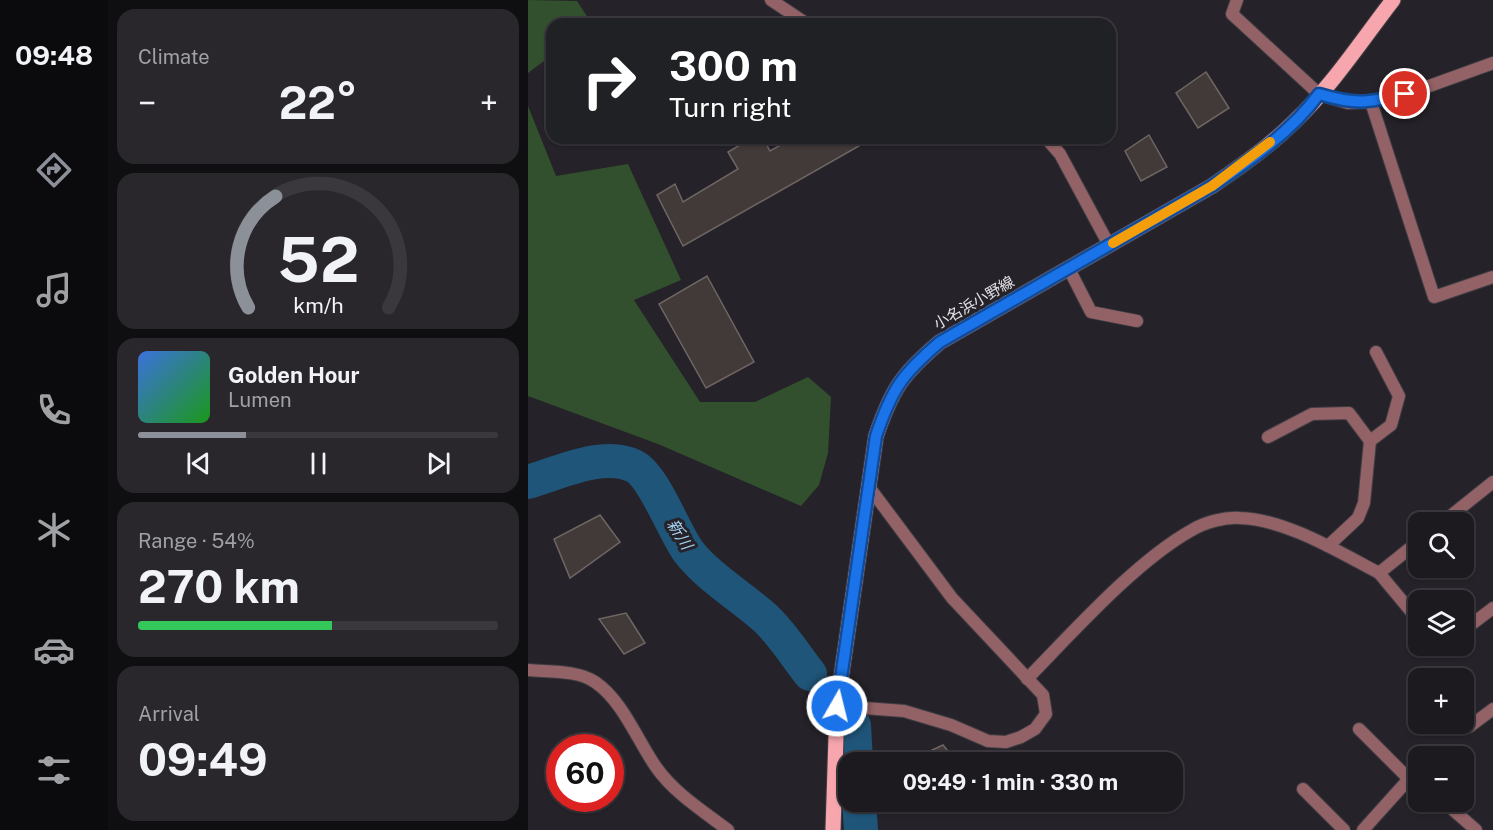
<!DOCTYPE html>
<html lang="en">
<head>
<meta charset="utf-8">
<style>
  body { margin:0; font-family:"Public Sans","Noto Sans JP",sans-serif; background:#29272c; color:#f1f3f6; height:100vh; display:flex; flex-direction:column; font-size:22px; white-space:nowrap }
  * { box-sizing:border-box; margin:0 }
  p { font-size:20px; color:#a0a1a4 }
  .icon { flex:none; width:33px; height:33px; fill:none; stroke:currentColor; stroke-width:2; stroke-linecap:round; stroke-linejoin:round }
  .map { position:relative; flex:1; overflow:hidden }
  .panel { display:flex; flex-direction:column; gap:9px; padding:9px; background:#0f0e11; width:420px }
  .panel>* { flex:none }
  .guide { position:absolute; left:18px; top:18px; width:570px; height:126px; border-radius:18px; box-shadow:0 2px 4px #0004,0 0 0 2px #3a383d; background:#202124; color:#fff; overflow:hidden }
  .tools { position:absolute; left:880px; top:512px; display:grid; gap:12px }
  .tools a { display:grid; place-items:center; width:66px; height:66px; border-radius:12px; background:#1c1a1f; box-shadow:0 2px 4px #0004,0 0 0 2px #3a383d; font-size:30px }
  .speed { position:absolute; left:18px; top:734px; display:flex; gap:12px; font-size:30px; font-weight:700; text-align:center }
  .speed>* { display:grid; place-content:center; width:78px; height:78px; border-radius:50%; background:#1c1a1f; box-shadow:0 2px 4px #0004,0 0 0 2px #3a383d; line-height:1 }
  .speed .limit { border:9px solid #d22; background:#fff; color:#111 }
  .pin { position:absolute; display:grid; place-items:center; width:51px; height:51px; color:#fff; margin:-26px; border:3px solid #fff; border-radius:50%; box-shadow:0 2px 6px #0007 }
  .me { position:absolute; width:66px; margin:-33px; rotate:8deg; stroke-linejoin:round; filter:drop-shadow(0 0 4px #0008) }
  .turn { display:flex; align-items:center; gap:21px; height:126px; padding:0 24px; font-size:27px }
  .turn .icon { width:78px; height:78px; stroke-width:2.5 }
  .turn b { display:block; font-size:42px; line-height:51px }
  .big { font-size:45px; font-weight:700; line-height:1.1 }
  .panel .card { flex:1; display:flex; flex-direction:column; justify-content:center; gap:9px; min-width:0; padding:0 21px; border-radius:18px; background:#29272c }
  .panel .dial { align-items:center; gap:0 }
  .dial svg { height:156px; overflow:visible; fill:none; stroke:#3a383d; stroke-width:7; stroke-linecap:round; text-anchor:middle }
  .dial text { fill:#f1f3f6; stroke:none }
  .song { display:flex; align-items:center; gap:18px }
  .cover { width:72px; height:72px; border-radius:9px; background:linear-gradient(135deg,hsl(220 70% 55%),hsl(120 70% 35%)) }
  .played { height:6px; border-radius:3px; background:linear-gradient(90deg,#8c9099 30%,#3a383d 30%) }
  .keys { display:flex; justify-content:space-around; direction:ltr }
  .heat { display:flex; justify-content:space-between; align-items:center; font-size:33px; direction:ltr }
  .charge { height:9px; border-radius:4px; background:linear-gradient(90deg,#34c759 54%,#3a383d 0) }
  .trip { position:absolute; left:310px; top:752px; width:345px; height:60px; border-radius:18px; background:#1c1a1f; box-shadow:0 2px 4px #0004,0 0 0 2px #3a383d; font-weight:700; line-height:60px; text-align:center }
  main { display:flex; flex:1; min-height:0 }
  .tabs { display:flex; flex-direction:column; width:108px; justify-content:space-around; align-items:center; background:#0b0a0c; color:#a0a1a4 }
  .tabs .icon { width:42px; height:42px }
  .tabs .on { color:#8c9099 }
  .tabs b { font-size:27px; color:#f1f3f6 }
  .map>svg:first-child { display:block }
</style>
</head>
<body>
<main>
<nav class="tabs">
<b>09:48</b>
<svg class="icon on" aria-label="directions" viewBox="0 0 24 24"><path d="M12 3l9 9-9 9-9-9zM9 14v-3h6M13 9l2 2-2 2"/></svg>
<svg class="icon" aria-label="music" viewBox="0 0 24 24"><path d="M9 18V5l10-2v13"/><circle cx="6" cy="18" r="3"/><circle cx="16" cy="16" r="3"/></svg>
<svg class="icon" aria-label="phone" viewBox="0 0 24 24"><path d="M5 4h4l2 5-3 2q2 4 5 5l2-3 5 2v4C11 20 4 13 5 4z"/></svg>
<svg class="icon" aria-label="climate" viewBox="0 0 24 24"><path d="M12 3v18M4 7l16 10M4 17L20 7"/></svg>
<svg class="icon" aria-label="car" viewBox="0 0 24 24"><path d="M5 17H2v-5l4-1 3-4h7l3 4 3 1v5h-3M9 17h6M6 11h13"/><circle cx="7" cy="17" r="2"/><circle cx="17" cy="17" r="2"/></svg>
<svg class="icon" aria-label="filters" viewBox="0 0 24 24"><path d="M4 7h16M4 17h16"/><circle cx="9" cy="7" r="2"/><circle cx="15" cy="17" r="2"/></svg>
</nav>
<section class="panel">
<div class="card"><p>Climate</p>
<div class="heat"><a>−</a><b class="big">22°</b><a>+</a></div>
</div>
<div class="card dial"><svg viewBox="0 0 100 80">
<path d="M14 69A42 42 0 1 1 86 69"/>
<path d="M14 69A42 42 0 0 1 28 12" stroke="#8c9099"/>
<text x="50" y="56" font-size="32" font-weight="700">52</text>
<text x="50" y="72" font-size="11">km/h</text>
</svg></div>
<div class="card">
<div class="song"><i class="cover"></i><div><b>Golden Hour</b><p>Lumen</p></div></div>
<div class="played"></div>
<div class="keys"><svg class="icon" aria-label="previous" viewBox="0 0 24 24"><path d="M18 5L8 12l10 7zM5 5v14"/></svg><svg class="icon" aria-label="pause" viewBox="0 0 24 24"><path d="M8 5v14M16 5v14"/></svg><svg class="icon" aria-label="next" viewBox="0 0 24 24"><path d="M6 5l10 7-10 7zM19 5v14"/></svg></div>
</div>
<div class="card"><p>Range · 54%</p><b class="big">270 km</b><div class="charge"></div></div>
<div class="card"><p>Arrival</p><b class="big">09:49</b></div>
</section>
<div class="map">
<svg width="965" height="830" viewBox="0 0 965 830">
  <rect width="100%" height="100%" fill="#252329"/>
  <g fill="#32502e">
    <path d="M0,0L49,1L64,24H24V55L0,73Z"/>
    <path d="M0,106L28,176L100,164L153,280L106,300L172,402H227L280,377L303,397L300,453L291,485L273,506L130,444L0,396Z"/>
  </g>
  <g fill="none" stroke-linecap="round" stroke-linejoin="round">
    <g stroke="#1f5579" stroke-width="34">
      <path d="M0,482C31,473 75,451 106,466C126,476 146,532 160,551C180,577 211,595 236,617C253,632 267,655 282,674"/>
      <path d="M326,725L328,762"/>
      <path d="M331,801L333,830"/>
    </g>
  </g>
  <g fill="#423a39" stroke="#6f6664" stroke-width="1.5">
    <path d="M678,72L701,108L670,128L648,93Z"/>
    <path d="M621,135L639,167L613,181L597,151Z"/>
    <path d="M224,138H235L242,151L265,138H345L155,246L129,195L147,184L155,202L210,169L200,152Z"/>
    <path d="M179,276L226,362L178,388L131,304Z"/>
    <path d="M72,515L92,542L42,578L26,539Z"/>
    <path d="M98,613L117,643L96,654L71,619Z"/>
    <path d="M415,745L429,762H390L387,758Z"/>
  </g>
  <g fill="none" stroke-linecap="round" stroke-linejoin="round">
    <g stroke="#403e44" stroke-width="14">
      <g id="street">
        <path d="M243,0L279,24"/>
        <path d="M709,0L704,14L791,94L820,103L843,102L893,89L965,63"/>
        <path d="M843,102L906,297L965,277"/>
        <path d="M518,138L532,154L581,245"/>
        <path d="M541,269L563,312L609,321"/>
        <path d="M740,437L784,414L821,413L842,441"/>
        <path d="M915,522L965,482"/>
        <path d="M800,546L830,518L836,503L842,441L863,425L871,396L848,352"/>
        <path d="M851,573L891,621"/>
        <path d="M936,630L965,608"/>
        <path d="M910,645L913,648L917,645"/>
        <path d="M0,670C20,672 50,670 67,682C95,701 109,740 128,767C146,793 175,811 200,830"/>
        <path d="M499,679C545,632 608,561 664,530C677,522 697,517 712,518C757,519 811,552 851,573L891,541"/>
        <path d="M309,706L376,711L423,725L460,741L478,742L493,737L507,729L518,714L515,695L424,598L341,487"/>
        <path d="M941,727L965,709"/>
        <path d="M831,729L881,779"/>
        <path d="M775,789L816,830"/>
        <path d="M915,801L948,830"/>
        <path d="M835,830L889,770L891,773"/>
      </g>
    </g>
    <g stroke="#403e44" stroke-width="17">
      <path id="primary" d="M305,830L309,706L348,436C364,389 374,374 412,342L684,186C713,166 742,146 767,121C804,86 834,40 865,0"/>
    </g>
    <use href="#street" stroke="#936266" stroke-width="12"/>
    <use href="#primary" stroke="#f7a6ad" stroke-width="15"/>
  </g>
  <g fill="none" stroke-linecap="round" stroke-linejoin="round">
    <g stroke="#114b97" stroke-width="15">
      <path id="route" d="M309,706L348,436C364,389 374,374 412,342L684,186C722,160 763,132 791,94C828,105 839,103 877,94"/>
    </g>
    <use href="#route" stroke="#1a73e8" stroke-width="10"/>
    <path stroke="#f59e0b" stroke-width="10" d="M585,243L684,186L742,142"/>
  </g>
  <g text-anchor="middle" stroke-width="6" stroke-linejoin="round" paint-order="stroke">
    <g font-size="15" fill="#e5e3e7" stroke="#252329">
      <text transform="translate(446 303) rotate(-30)" y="5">小名浜小野線</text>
    </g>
    <g font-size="16" font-style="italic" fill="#a7d4f6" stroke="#252329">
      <text transform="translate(152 534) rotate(58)" y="6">新川</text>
    </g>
  </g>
</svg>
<div class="tools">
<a><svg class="icon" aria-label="search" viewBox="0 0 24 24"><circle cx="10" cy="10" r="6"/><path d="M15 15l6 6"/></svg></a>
<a><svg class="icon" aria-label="layers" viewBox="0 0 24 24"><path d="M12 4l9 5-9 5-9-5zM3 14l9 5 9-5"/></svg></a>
<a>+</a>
<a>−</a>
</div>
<div class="speed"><div class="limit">60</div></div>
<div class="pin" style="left:877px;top:94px;background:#d93025"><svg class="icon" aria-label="arrive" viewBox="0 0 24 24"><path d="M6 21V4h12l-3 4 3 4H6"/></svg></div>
<svg class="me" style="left:309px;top:706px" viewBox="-20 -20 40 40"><circle r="17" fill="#1a73e8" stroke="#fff" stroke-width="3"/><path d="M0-11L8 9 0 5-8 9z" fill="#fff"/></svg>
<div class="trip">09:49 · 1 min · 330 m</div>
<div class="guide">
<div class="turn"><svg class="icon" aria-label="right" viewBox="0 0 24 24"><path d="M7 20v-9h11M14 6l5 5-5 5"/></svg><div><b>300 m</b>Turn right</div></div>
</div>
</div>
</main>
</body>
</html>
